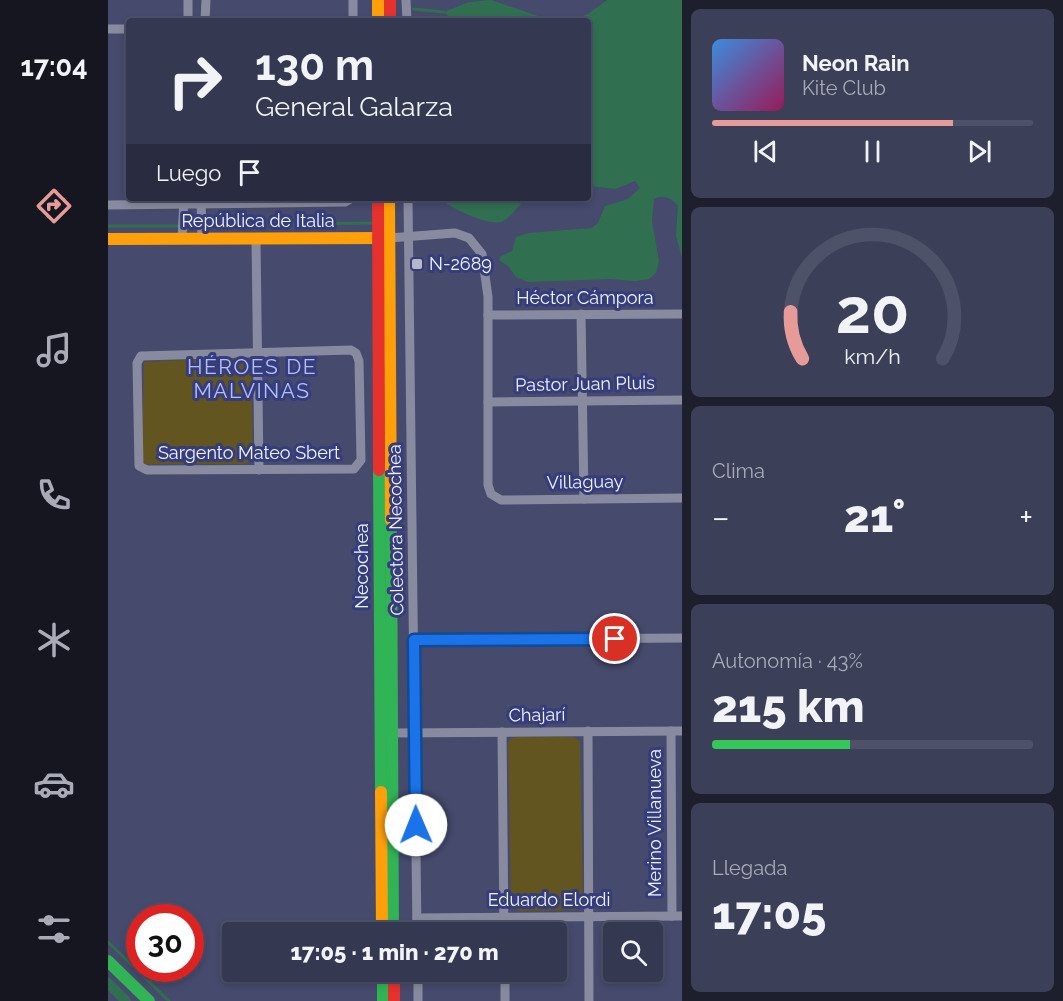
<!DOCTYPE html>
<html lang="es">
<head>
<meta charset="utf-8">
<style>
  body { margin:0; font-family:Raleway,sans-serif; background:#3c3f58; color:#f1f3f6; height:100vh; display:flex; flex-direction:column; font-size:22px; white-space:nowrap }
  * { box-sizing:border-box; margin:0 }
  p { font-size:20px; color:#a9acb7 }
  .icon { flex:none; width:33px; height:33px; fill:none; stroke:currentColor; stroke-width:2; stroke-linecap:round; stroke-linejoin:round }
  .map { position:relative; flex:1; overflow:hidden }
  .sheet { display:flex; flex-direction:column; gap:9px; padding:9px; background:#1d1f2d; width:381px }
  .sheet>* { flex:none }
  .guide { position:absolute; left:18px; top:18px; width:465px; height:183px; border-radius:6px; box-shadow:0 3px 9px #0003,0 0 0 2px #4e5268; background:#343851; color:#f1f3f6; overflow:hidden }
  .fabs { position:absolute; left:495px; top:922px; display:grid; gap:12px }
  .fabs a { display:grid; place-items:center; width:60px; height:60px; border-radius:6px; background:#343851; box-shadow:0 3px 9px #0003,0 0 0 2px #4e5268; font-size:30px }
  .speed { position:absolute; left:18px; top:904px; display:flex; gap:12px; font-size:30px; font-weight:700; text-align:center }
  .speed>* { display:grid; place-content:center; width:78px; height:78px; border-radius:50%; background:#343851; box-shadow:0 3px 9px #0003,0 0 0 2px #4e5268; line-height:1 }
  .speed .limit { border:9px solid #d22; background:#fff; color:#111 }
  .pin { position:absolute; display:grid; place-items:center; width:51px; height:51px; color:#fff; margin:-26px; border:3px solid #fff; border-radius:50%; box-shadow:0 2px 6px #0007 }
  .me { position:absolute; width:66px; margin:-33px; rotate:359deg; stroke-linejoin:round; filter:drop-shadow(0 0 4px #0008) }
  .turn { display:flex; align-items:center; gap:21px; height:126px; padding:0 30px; font-size:27px }
  .turn .icon { width:78px; height:78px; stroke-width:2.5 }
  .turn b { display:block; font-size:42px; line-height:51px }
  .then { display:flex; align-items:center; height:57px; padding:0 30px; background:#0003; gap:12px; font-size:22px }
  .big { font-size:45px; font-weight:800; line-height:1.1 }
  .sheet .card { flex:1; display:flex; flex-direction:column; justify-content:center; gap:9px; min-width:0; padding:0 21px; border-radius:9px; background:#3c3f58 }
  .sheet .dial { align-items:center; gap:0 }
  .dial svg { height:156px; overflow:visible; fill:none; stroke:#4e5268; stroke-width:7; stroke-linecap:round; text-anchor:middle }
  .dial text { fill:#f1f3f6; stroke:none }
  .song { display:flex; align-items:center; gap:18px }
  .cover { width:72px; height:72px; border-radius:9px; background:linear-gradient(135deg,hsl(210 70% 55%),hsl(330 70% 35%)) }
  .played { height:6px; border-radius:3px; background:linear-gradient(90deg,#e69b98 75%,#4e5268 75%) }
  .keys { display:flex; justify-content:space-around; direction:ltr }
  .heat { display:flex; justify-content:space-between; align-items:center; font-size:33px; direction:ltr }
  .charge { height:9px; border-radius:4px; background:linear-gradient(90deg,#34c759 43%,#4e5268 0) }
  .trip { position:absolute; left:114px; top:922px; width:345px; height:60px; border-radius:6px; background:#343851; box-shadow:0 3px 9px #0003,0 0 0 2px #4e5268; font-weight:800; line-height:60px; text-align:center }
  main { display:flex; flex:1; min-height:0 }
  .dock { display:flex; flex-direction:column; width:108px; justify-content:space-around; align-items:center; background:#151620; color:#a9acb7 }
  .dock .icon { width:42px; height:42px }
  .dock .active { color:#e69b98 }
  .dock b { font-size:27px; color:#f1f3f6 }
  .map>svg:first-child { display:block }
</style>
</head>
<body>
<main>
<nav class="dock">
<b>17:04</b>
<svg class="icon active" aria-label="directions" viewBox="0 0 24 24"><path d="M12 3l9 9-9 9-9-9zM9 14v-3h6M13 9l2 2-2 2"/></svg>
<svg class="icon" aria-label="music" viewBox="0 0 24 24"><path d="M9 18V5l10-2v13"/><circle cx="6" cy="18" r="3"/><circle cx="16" cy="16" r="3"/></svg>
<svg class="icon" aria-label="phone" viewBox="0 0 24 24"><path d="M5 4h4l2 5-3 2q2 4 5 5l2-3 5 2v4C11 20 4 13 5 4z"/></svg>
<svg class="icon" aria-label="climate" viewBox="0 0 24 24"><path d="M12 3v18M4 7l16 10M4 17L20 7"/></svg>
<svg class="icon" aria-label="car" viewBox="0 0 24 24"><path d="M5 17H2v-5l4-1 3-4h7l3 4 3 1v5h-3M9 17h6M6 11h13"/><circle cx="7" cy="17" r="2"/><circle cx="17" cy="17" r="2"/></svg>
<svg class="icon" aria-label="filters" viewBox="0 0 24 24"><path d="M4 7h16M4 17h16"/><circle cx="9" cy="7" r="2"/><circle cx="15" cy="17" r="2"/></svg>
</nav>
<div class="map">
<svg width="574" height="1001" viewBox="0 0 574 1001">
  <rect width="100%" height="100%" fill="#464a6c"/>
  <g fill="#625520">
    <path d="M135,357L143,365L145,454L142,462L137,464H38L34,459L36,362Z"/>
    <path d="M409,737H466L472,741L475,903L469,910L411,911L403,906L400,743L403,738Z"/>
  </g>
  <g fill="#307050">
    <path d="M383,0L445,21H345L336,12L361,2Z"/>
    <path d="M499,0H574V258L568,236L570,206C564,198 555,194 546,199L544,221L551,261L548,273L541,279L527,281L502,279L420,282L408,277L400,266L391,260L393,256L404,251L408,237L421,233L484,228L490,223L497,206L520,199L532,188L527,181L507,189L480,186V21H462L480,14Z"/>
    <path d="M331,198H418C411,205 403,217 395,221C384,228 340,207 331,198Z"/>
  </g>
  <g fill="none" stroke-linecap="round" stroke-linejoin="round">
    <g stroke="#307050" stroke-width="3">
      <path d="M306,9L336,12"/>
      <path d="M79,225H89"/>
      <path d="M99,225L266,223"/>
      <path d="M0,226H70"/>
      <path d="M0,942L61,1001"/>
    </g>
    <path stroke="#307050" stroke-width="10" d="M0,983L18,1001"/>
    <g stroke="#888b9f" stroke-width="9">
      <path d="M245,0V21"/>
      <path d="M298,0L299,21"/>
      <path d="M80,21V0"/>
      <path d="M97,21L98,0"/>
      <path d="M0,29H21"/>
      <path d="M93,198L94,239"/>
      <path d="M300,198L309,933"/>
      <path d="M0,205L237,202L244,198"/>
      <path d="M281,238L347,233L361,238L374,254L380,297V485L383,494L393,500L574,498"/>
      <path d="M74,239L76,198"/>
      <path d="M148,239L151,470"/>
      <path d="M473,314L476,499"/>
      <path d="M380,315L574,314"/>
      <path d="M243,350L248,353L251,361L253,460L246,469L39,470L31,466L29,363L33,356Z"/>
      <path d="M380,402L574,400"/>
      <path d="M306,640L574,638"/>
      <path d="M480,731L481,1001"/>
      <path d="M563,731L564,916"/>
      <path d="M394,732L396,933"/>
      <path d="M284,733L574,731"/>
      <path d="M309,918L574,916"/>
      <path d="M310,972V1001"/>
      <path d="M397,972V1001"/>
    </g>
    <g stroke="#30b455" stroke-width="12">
      <path d="M271,470L273,792"/>
      <path d="M283,520L285,933"/>
      <path d="M0,961L41,1001"/>
      <path d="M275,972V1001"/>
    </g>
    <g stroke="#ff9f0a" stroke-width="12">
      <path d="M270,0V21"/>
      <path d="M281,198L283,520"/>
      <path d="M0,239L278,238"/>
      <path d="M273,792L274,933"/>
    </g>
    <g stroke="#e5322d" stroke-width="12">
      <path d="M282,0V21"/>
      <path d="M270,198L271,470"/>
      <path d="M286,972V1001"/>
    </g>
  </g>
  <g fill="none" stroke-linecap="round" stroke-linejoin="round">
    <g stroke="#114b97" stroke-width="15">
      <path id="route" d="M308,825L306,640L507,639"/>
    </g>
    <use href="#route" stroke="#1a73e8" stroke-width="10"/>
  </g>
  <rect fill="#b5b8c9" stroke="#363d7c" stroke-width="2" x="303" y="258" width="12" height="12" rx="3"/>
  <g text-anchor="middle" stroke-width="6" stroke-linejoin="round" paint-order="stroke">
    <g font-size="18" fill="#f1f3fb" stroke="#363d7c">
      <text x="150" y="227">República de Italia</text>
      <text x="477" y="304">Héctor Cámpora</text>
      <text transform="translate(477 384) rotate(-1)" y="6">Pastor Juan Pluis</text>
      <text x="141" y="459">Sargento Mateo Sbert</text>
      <text transform="translate(477 482) rotate(-1)" y="6">Villaguay</text>
      <text transform="translate(288 530) rotate(-91)" y="6">Colectora Necochea</text>
      <text transform="translate(254 566) rotate(-90)" y="6">Necochea</text>
      <text transform="translate(429 715) rotate(-1)" y="6">Chajarí</text>
      <text transform="translate(547 823) rotate(-90)" y="6">Merino Villanueva</text>
      <text x="441" y="906">Eduardo Elordi</text>
    </g>
    <g font-size="18" fill="#f1f3fb" stroke="#363d7c" text-anchor="start">
      <text x="321" y="270">N-2689</text>
    </g>
    <g font-size="21" letter-spacing="1.5" fill="#b3bef9" stroke="#363d7c">
      <text x="144" y="374">HÉROES DE<tspan x="144" dy="24">MALVINAS</tspan></text>
    </g>
  </g>
</svg>
<div class="fabs">
<a><svg class="icon" aria-label="search" viewBox="0 0 24 24"><circle cx="10" cy="10" r="6"/><path d="M15 15l6 6"/></svg></a>
</div>
<div class="speed"><div class="limit">30</div></div>
<div class="pin" style="left:507px;top:639px;background:#d93025"><svg class="icon" aria-label="arrive" viewBox="0 0 24 24"><path d="M6 21V4h12l-3 4 3 4H6"/></svg></div>
<svg class="me" style="left:308px;top:825px" viewBox="-20 -20 40 40"><circle r="19" fill="#fff"/><path d="M0-13L10 11 0 6-10 11z" fill="#1a73e8"/></svg>
<div class="trip">17:05 · 1 min · 270 m</div>
<div class="guide">
<div class="turn"><svg class="icon" aria-label="right" viewBox="0 0 24 24"><path d="M7 20v-9h11M14 6l5 5-5 5"/></svg><div><b>130 m</b>General Galarza</div></div>
<div class="then">Luego<svg class="icon" aria-label="arrive" viewBox="0 0 24 24"><path d="M6 21V4h12l-3 4 3 4H6"/></svg></div>
</div>
</div>
<section class="sheet">
<div class="card">
<div class="song"><i class="cover"></i><div><b>Neon Rain</b><p>Kite Club</p></div></div>
<div class="played"></div>
<div class="keys"><svg class="icon" aria-label="previous" viewBox="0 0 24 24"><path d="M18 5L8 12l10 7zM5 5v14"/></svg><svg class="icon" aria-label="pause" viewBox="0 0 24 24"><path d="M8 5v14M16 5v14"/></svg><svg class="icon" aria-label="next" viewBox="0 0 24 24"><path d="M6 5l10 7-10 7zM19 5v14"/></svg></div>
</div>
<div class="card dial"><svg viewBox="0 0 100 80">
<path d="M14 69A42 42 0 1 1 86 69"/>
<path d="M14 69A42 42 0 0 1 8 45" stroke="#e69b98"/>
<text x="50" y="56" font-size="32" font-weight="700">20</text>
<text x="50" y="72" font-size="11">km/h</text>
</svg></div>
<div class="card"><p>Clima</p>
<div class="heat"><a>−</a><b class="big">21°</b><a>+</a></div>
</div>
<div class="card"><p>Autonomía · 43%</p><b class="big">215 km</b><div class="charge"></div></div>
<div class="card"><p>Llegada</p><b class="big">17:05</b></div>
</section>
</main>
</body>
</html>
